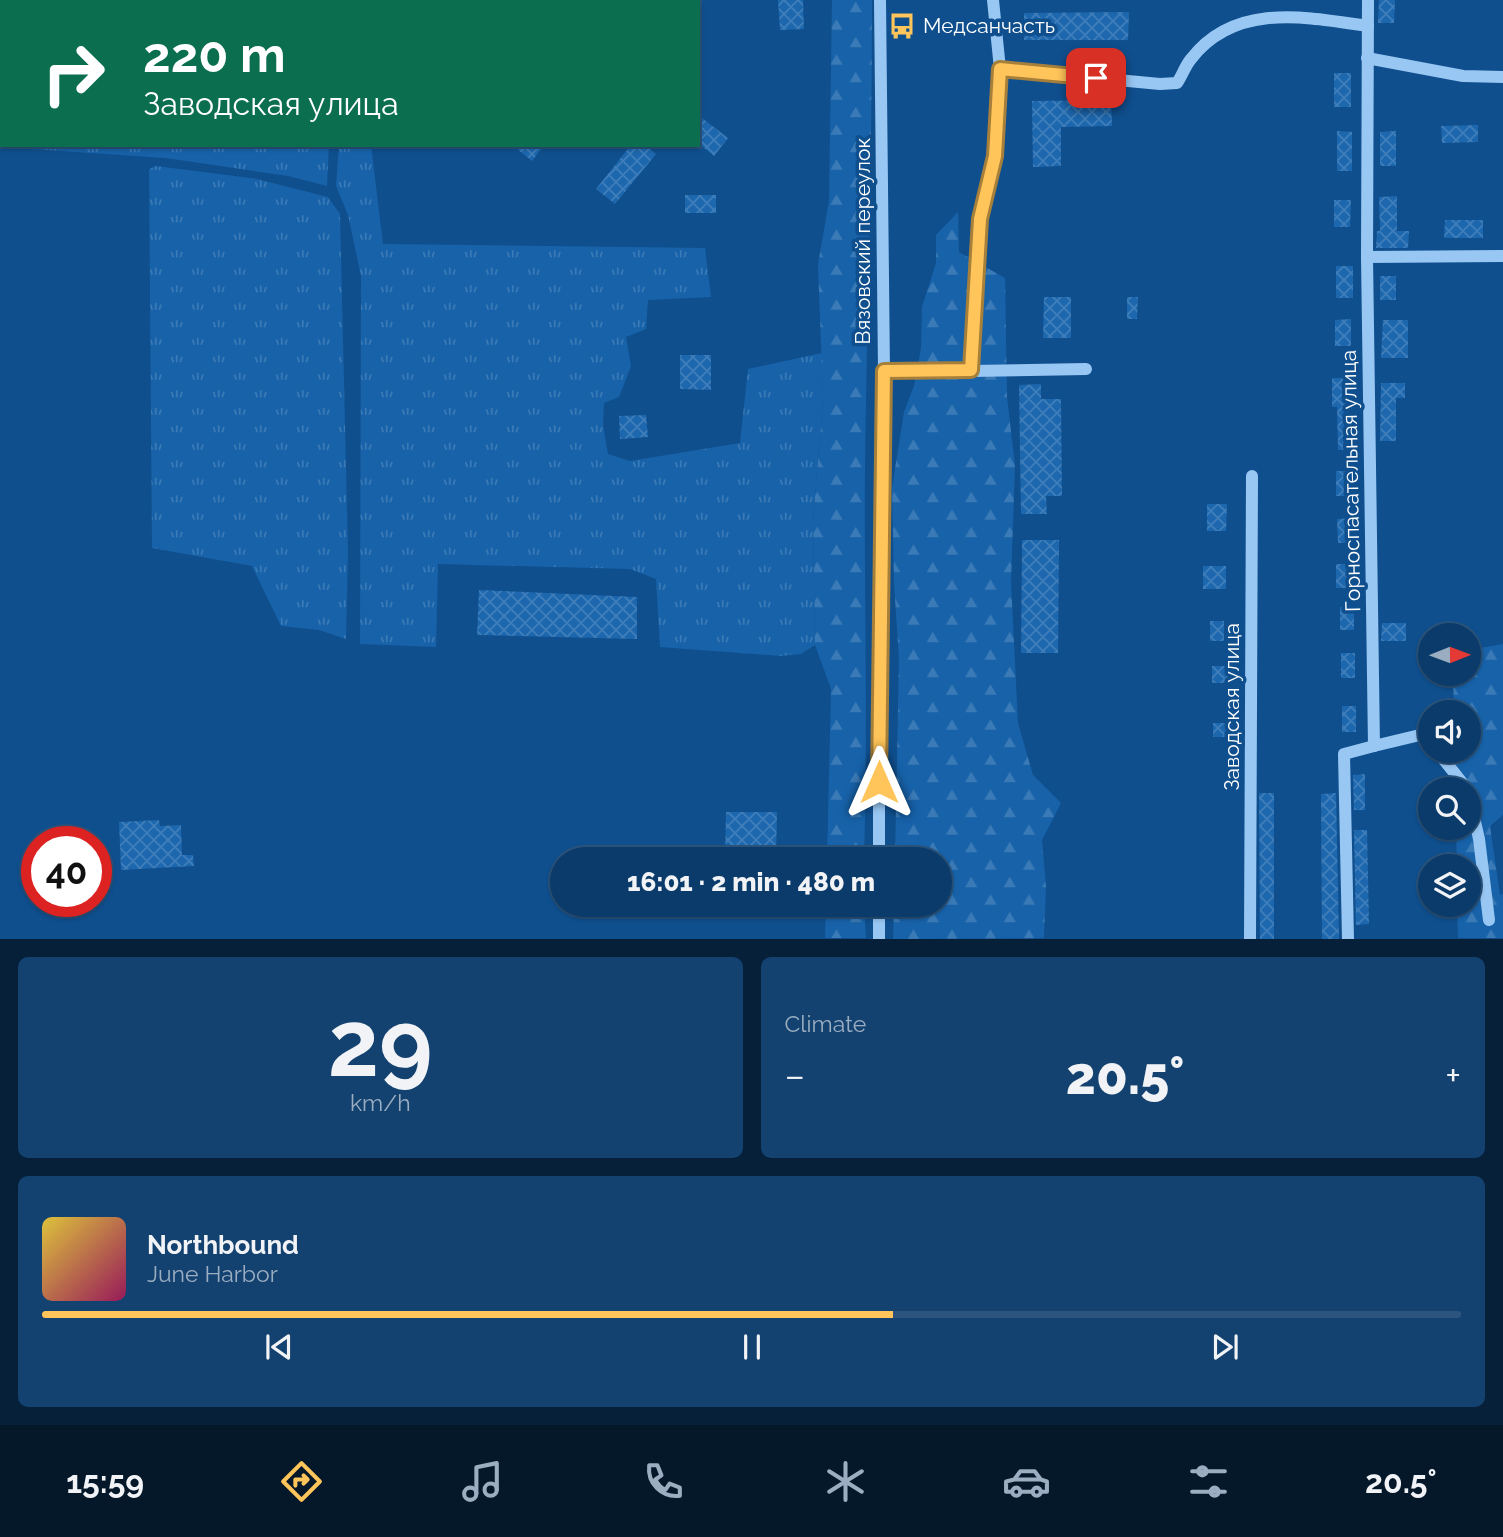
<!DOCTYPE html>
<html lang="en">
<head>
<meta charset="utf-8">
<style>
  body { margin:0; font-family:Raleway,sans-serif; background:#144270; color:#f1f3f6; height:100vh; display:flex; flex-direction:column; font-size:26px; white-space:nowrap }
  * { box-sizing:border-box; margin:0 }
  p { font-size:23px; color:#9aadc1 }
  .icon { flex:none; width:38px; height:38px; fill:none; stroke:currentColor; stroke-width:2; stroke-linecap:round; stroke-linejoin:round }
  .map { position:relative; height:939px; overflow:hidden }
  .panel { display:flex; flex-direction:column; gap:18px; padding:18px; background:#06203a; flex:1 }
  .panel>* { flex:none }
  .top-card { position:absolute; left:0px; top:0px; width:700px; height:147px; box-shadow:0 2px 5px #0004,0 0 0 2px #2b557e; background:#0b6e4f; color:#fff; overflow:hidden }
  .needle { width:46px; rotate:89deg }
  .controls { position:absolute; left:1418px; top:623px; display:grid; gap:14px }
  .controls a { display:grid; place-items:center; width:63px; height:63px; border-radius:50%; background:#0b3b6a; box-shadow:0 2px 5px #0004,0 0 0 2px #2b557e; font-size:35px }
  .speed { position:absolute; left:21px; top:826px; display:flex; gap:14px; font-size:35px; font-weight:700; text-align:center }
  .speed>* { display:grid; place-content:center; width:91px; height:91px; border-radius:50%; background:#0b3b6a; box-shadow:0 2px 5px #0004,0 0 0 2px #2b557e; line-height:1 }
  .speed .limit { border:10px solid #d22; background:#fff; color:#111 }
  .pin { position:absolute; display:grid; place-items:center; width:60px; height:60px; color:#fff; margin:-30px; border-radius:14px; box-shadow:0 4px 10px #0006 }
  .me { position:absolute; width:77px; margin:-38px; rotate:0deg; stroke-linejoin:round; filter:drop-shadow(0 0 5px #0008) }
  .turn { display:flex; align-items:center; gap:24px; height:147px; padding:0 28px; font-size:32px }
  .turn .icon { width:91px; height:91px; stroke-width:2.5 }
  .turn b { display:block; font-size:49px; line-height:60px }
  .big { font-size:52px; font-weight:800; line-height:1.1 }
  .panel .widget { flex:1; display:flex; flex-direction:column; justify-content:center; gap:10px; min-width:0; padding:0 24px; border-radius:10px; background:#144270 }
  .panel .dial { align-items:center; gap:0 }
  .dial b { font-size:91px; line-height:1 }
  .song { display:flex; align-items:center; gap:21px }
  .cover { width:84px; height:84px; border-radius:10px; background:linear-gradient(135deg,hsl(50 70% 55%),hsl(330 70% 35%)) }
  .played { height:7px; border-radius:4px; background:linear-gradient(90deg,#ffc45a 60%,#2b557e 60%) }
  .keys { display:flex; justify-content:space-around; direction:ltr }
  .heat { display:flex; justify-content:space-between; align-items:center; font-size:38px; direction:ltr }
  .panel .tiles { flex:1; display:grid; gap:18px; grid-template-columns:1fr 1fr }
  .widget:last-child { grid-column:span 2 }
  .trip { position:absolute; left:550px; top:847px; width:402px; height:70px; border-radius:35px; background:#0b3b6a; box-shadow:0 2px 5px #0004,0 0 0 2px #2b557e; font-weight:800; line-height:70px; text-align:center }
  .dock { display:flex; height:112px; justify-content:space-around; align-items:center; background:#04182a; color:#9aadc1 }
  .dock .icon { width:49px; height:49px }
  .dock .active { color:#ffc45a }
  .dock b { font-size:32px; color:#f1f3f6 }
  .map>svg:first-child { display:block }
</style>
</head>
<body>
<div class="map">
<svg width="1503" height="939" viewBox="0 0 1503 939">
  <defs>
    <pattern id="grass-tufts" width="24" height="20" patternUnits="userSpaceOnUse" patternTransform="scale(1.75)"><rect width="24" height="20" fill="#1762a9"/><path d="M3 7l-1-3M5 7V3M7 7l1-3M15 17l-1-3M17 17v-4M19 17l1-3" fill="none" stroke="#3a7ab6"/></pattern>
    <pattern id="forest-firs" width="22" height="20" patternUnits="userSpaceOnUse" patternTransform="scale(1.75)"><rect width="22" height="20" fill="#1762a9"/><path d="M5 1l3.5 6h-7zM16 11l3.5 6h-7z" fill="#3a7ab6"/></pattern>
    <pattern id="building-cross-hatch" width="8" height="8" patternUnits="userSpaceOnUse" patternTransform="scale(1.75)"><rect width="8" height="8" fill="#1d67ae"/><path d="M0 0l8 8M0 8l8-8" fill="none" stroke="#3f7eba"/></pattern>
  </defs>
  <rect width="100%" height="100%" fill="#0f4f8e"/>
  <g fill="url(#grass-tufts)">
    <path d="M0,0H335L2,2V145H329L327,186L288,176L166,158L0,147Z"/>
    <path d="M339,145H371L383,244L705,248L711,297L648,300L646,329L626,337L631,366L619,397L604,403L603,425L608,454L630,461L740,443L748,369L822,353L823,399L813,521L815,645L801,654L781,656L660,647L656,579L630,569L438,564L436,647L360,644L361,276L348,215L336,186Z"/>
    <path d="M156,166L257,179L328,197L340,214L348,551L346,639L319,630L281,626L252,566L152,548L149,169Z"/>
  </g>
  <g fill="url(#forest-firs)">
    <path d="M832,0H872C872,156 867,311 865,467C864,598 868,728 864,859H827L831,689L815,645L813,521L823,399L818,264L829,201Z"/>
    <path d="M958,212L959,252L1005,278L1007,397L1015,465L1011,582L1018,723L1033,775L1061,803L1042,840L1046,887L1044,938L893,939L894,905H940V859H895L899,659L894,584L892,488L904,412L914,386L921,348L922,307L936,263V235Z"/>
    <path d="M1503,644V815L1490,826L1500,895L1503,894V938H1458L1457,905H1468V866H1457L1456,828H1468V789H1455L1454,751H1468V712H1454L1453,674H1468V650Z"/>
    <path d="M826,905H864L866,938H825Z"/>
  </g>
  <g fill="url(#building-cross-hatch)">
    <path d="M778,0H803L804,29L780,30Z"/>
    <path d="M1379,0H1395L1394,23H1378Z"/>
    <path d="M1129,12L1128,40H1024V13Z"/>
    <rect x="1334" y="73" width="17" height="34"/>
    <path d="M1111,100L1112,126L1061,127V166L1033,167L1032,101Z"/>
    <path d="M698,115L728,138L714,156L698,143Z"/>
    <path d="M1478,125V142L1442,143L1441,126Z"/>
    <path d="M1337,131L1352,132V171H1337Z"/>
    <path d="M1396,131V166H1380V132Z"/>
    <path d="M512,145H544L532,161Z"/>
    <path d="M631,145H645L656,154L615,204L596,189Z"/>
    <rect x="685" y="195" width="31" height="18"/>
    <path d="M1397,196V231H1409L1408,248H1376L1377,231H1380L1379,197Z"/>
    <path d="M1334,200H1351L1350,227H1334Z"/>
    <path d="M1445,220H1483V238H1444Z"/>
    <rect x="1336" y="266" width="17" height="32"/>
    <rect x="1380" y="276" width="16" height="24"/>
    <path d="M1044,297H1071V338H1043Z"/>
    <path d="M1127,297H1138L1137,319H1127Z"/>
    <path d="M1351,319V346H1335V320Z"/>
    <path d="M1383,320H1408V358H1381Z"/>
    <path d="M680,355H711V390L680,389Z"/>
    <path d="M1332,378H1348V422H1352V449L1338,450L1337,407H1332Z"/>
    <path d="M1381,383H1405V398H1396V441H1380Z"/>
    <path d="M1041,384V399H1061L1062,496H1046L1047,514H1021L1019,385Z"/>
    <path d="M646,415L648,437L620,439L619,416Z"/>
    <rect x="1336" y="471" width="16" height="25"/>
    <path d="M1207,504H1227L1226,531H1207Z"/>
    <path d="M1352,518V543H1338L1337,519Z"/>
    <path d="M1022,540H1059L1058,653H1021Z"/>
    <rect x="1336" y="564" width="17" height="24"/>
    <rect x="1203" y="566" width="23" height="23"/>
    <path d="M479,590L637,597V639L477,635Z"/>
    <rect x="1340" y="607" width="14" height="23"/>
    <rect x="1210" y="621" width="14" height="20"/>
    <path d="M1382,623H1406V641H1381Z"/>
    <rect x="1341" y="653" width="14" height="25"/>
    <rect x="1212" y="666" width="16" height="17"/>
    <rect x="1342" y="706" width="14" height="26"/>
    <rect x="1213" y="723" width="14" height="14"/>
    <path d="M1365,774V810H1354L1353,775Z"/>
    <path d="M1259,793H1274V939H1260Z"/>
    <path d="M1336,793L1339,939H1322L1321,794Z"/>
    <path d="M726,812H777L776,859H725Z"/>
    <path d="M159,820L160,826L181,825L182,855H193L194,866L121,870L119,822Z"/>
    <path d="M1354,830H1367L1369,924L1356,925Z"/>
  </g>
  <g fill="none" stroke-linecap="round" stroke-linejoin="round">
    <g stroke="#98c7f3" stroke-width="12">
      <path d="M1367,58L1463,76L1503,77"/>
      <path d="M1000,69L1160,84L1177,83C1182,76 1185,66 1191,59C1235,2 1306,17 1368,26"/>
      <path d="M1367,257L1503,256"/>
      <path d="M884,371H971L980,219L995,156L1000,69L993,0"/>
      <path d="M971,371L1086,369"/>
      <path d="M1374,746L1424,734L1430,741"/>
      <path d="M1437,751L1467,789"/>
      <path d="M1468,791L1479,839L1489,920"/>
      <path d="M879,859V678L884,371L880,0"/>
      <path d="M879,905V939"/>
      <path d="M1250,939L1252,476"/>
      <path d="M1348,939L1344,754L1374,746L1367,257L1368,0"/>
    </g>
  </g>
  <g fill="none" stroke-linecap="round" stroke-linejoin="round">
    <g stroke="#a67f3a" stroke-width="18">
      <path id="route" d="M879,782L884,371L971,370L980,219L995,156L1000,69L1096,78"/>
    </g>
    <use href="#route" stroke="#ffc45a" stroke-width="12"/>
  </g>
  <defs>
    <g id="bus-bare" transform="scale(2.1)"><path d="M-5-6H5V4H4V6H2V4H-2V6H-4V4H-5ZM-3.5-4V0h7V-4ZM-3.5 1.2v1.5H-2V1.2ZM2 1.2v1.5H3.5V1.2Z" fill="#ffc45a" stroke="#0f4f8e" stroke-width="2.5" paint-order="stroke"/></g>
  </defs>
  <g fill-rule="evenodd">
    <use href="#bus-bare" x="902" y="26"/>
  </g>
  <g text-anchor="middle" stroke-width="7" stroke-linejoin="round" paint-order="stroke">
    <g font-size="21" fill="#fff" stroke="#0f4f8e" text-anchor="start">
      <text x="923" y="33">Медсанчасть</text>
    </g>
    <g font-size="21" fill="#fff" stroke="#0f4f8e">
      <text transform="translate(863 241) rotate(-90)" y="7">Вязовский переулок</text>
      <text transform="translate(1351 481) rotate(-91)" y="7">Горноспасательная улица</text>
      <text transform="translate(1232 707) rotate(-90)" y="7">Заводская улица</text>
    </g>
  </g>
</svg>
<div class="controls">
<a><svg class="needle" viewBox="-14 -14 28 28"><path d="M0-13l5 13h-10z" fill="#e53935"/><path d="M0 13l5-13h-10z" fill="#9aadc1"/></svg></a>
<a><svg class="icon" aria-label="sound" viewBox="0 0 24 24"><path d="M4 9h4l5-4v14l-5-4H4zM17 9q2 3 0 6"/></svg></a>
<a><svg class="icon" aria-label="search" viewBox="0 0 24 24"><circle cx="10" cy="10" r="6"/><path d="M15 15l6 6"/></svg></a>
<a><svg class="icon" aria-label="layers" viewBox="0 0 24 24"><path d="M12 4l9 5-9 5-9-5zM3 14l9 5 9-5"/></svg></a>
</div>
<div class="speed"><div class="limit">40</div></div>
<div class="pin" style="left:1096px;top:78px;background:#d93025"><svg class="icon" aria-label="arrive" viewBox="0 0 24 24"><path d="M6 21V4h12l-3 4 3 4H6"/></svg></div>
<svg class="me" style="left:879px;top:782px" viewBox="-20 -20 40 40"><path d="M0-17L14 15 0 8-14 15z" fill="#ffc45a" stroke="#fff" stroke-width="4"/></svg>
<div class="trip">16:01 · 2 min · 480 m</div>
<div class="top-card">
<div class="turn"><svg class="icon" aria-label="right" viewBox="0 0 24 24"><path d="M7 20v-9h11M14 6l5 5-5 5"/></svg><div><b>220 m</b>Заводская улица</div></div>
</div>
</div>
<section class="panel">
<div class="tiles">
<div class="widget dial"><b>29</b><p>km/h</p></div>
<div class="widget"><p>Climate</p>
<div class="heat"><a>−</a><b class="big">20.5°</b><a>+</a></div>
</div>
<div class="widget">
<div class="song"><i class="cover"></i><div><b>Northbound</b><p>June Harbor</p></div></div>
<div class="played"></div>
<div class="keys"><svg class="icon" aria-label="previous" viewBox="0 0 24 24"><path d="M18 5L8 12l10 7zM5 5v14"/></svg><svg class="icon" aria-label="pause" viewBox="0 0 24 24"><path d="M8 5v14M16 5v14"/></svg><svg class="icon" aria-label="next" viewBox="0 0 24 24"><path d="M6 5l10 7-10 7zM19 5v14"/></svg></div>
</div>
</div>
</section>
<nav class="dock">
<b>15:59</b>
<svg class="icon active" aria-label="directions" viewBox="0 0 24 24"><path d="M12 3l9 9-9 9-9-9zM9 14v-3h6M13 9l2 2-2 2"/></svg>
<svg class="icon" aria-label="music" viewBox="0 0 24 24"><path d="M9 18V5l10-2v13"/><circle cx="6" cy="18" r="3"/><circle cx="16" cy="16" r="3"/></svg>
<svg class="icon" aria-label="phone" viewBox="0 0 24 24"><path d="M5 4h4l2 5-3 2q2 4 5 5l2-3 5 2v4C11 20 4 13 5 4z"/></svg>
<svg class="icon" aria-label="climate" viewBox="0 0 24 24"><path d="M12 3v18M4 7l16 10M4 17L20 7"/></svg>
<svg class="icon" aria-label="car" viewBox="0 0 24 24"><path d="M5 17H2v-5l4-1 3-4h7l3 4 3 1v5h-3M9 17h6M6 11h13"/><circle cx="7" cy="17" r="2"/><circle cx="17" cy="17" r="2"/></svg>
<svg class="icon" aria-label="filters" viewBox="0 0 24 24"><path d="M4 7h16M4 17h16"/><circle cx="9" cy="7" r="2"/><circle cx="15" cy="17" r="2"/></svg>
<b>20.5°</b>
</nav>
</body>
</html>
